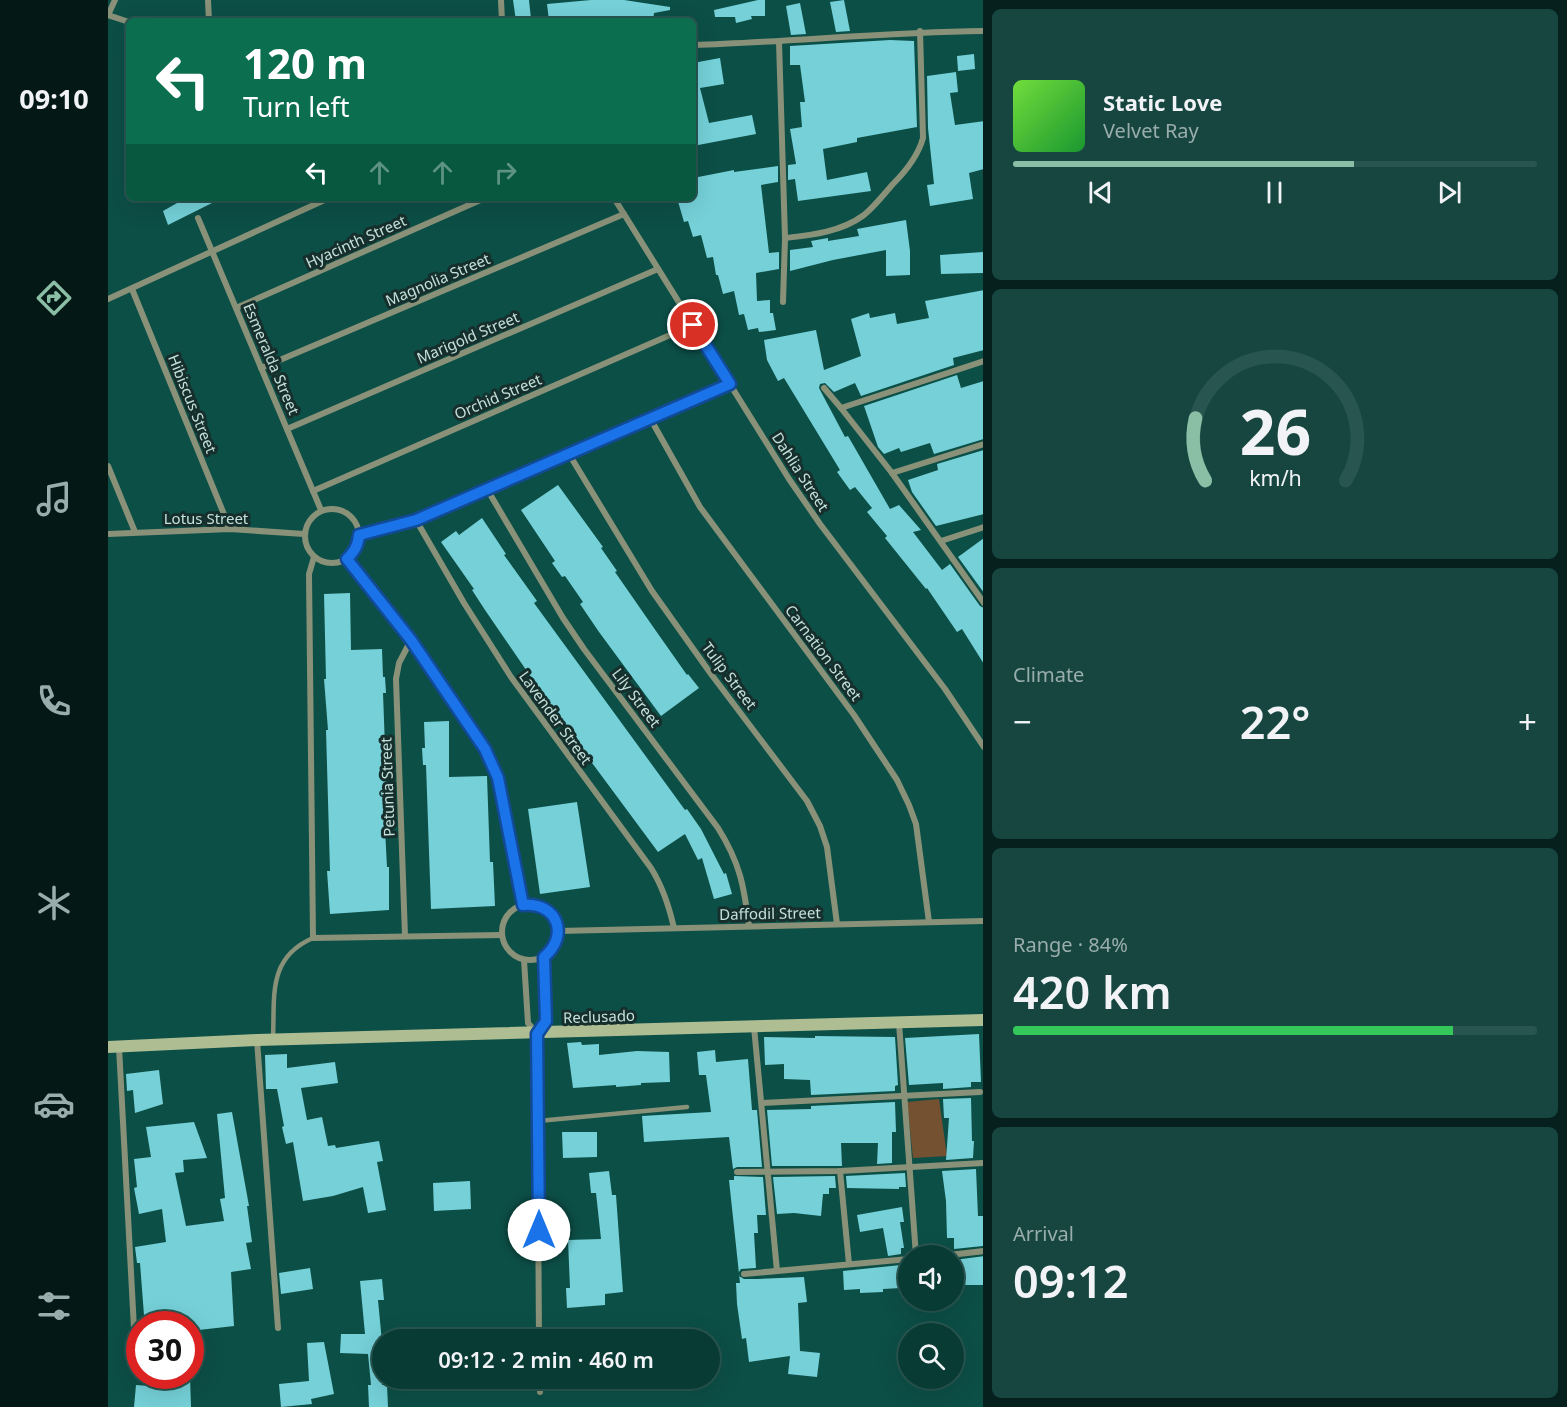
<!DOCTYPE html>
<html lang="en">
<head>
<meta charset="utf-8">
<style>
  body { margin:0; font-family:"Noto Sans",sans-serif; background:#174641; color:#f1f3f6; height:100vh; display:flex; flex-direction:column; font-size:22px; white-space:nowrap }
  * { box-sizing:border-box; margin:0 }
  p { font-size:20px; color:#99adad }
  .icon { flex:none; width:33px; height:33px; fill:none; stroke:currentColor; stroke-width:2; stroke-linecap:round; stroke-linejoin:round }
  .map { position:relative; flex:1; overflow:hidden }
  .sheet { display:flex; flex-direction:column; gap:9px; padding:9px; background:#05201d; width:584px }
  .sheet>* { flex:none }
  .guide { position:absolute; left:18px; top:18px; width:570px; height:183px; border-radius:9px; box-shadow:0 6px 24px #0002,0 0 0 2px #295550; background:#0b6e4f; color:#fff; overflow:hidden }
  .buttons { position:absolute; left:790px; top:1245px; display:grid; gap:12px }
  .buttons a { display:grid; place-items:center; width:66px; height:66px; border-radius:50%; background:#093b35; box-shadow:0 6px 24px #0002,0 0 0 2px #295550; font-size:30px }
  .speed { position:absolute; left:18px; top:1311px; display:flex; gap:12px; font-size:30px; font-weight:700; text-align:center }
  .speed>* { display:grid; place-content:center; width:78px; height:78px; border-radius:50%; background:#093b35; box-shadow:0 6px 24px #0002,0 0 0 2px #295550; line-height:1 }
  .speed .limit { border:9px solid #d22; background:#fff; color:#111 }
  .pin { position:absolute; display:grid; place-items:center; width:51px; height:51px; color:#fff; margin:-26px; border:3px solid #fff; border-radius:50%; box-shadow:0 2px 6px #0007 }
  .me { position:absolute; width:66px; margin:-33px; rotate:0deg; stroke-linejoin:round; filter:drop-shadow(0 0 4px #0008) }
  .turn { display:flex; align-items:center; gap:21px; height:126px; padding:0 18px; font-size:27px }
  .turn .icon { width:78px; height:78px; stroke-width:2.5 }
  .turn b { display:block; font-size:42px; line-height:51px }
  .lanes { display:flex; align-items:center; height:57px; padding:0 18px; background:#0003; justify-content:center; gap:30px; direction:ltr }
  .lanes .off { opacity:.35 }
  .big { font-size:45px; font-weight:600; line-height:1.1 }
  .sheet .card { flex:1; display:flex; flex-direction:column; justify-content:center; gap:9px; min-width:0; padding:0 21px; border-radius:9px; background:#174641 }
  .sheet .dial { align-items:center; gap:0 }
  .dial svg { height:156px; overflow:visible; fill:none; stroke:#295550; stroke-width:7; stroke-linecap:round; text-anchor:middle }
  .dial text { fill:#f1f3f6; stroke:none }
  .song { display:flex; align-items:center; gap:18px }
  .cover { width:72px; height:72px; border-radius:9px; background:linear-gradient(135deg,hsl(100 70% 55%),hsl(130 70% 35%)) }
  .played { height:6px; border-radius:3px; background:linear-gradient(90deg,#8abfa5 65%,#295550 65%) }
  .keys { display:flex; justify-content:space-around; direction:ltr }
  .heat { display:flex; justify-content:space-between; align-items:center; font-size:33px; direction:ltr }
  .charge { height:9px; border-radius:4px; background:linear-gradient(90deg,#34c759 84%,#295550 0) }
  .trip { position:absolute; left:264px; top:1329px; width:348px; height:60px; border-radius:30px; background:#093b35; box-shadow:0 6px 24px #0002,0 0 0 2px #295550; font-weight:600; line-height:60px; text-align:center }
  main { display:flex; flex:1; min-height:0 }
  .dock { display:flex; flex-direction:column; width:108px; justify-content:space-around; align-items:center; background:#041815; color:#99adad }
  .dock .icon { width:42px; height:42px }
  .dock .active { color:#8abfa5 }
  .dock b { font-size:27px; color:#f1f3f6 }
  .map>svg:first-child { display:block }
</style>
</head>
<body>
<main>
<nav class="dock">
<b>09:10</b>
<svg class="icon active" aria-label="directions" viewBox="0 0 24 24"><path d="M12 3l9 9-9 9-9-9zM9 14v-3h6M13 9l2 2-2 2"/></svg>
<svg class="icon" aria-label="music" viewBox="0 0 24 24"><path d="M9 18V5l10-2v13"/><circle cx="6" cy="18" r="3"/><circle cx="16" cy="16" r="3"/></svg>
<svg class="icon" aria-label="phone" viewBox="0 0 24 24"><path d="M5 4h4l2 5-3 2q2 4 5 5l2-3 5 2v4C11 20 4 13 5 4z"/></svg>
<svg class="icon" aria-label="climate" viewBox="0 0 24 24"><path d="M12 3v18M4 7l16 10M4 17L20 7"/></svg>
<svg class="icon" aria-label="car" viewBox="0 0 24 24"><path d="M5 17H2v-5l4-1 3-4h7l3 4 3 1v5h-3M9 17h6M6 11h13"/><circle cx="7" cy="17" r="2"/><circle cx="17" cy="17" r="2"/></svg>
<svg class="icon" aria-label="filters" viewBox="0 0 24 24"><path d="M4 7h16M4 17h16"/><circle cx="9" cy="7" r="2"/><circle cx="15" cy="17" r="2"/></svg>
</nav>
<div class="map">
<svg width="876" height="1407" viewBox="0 0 876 1407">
  <rect width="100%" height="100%" fill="#0c4f47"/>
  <path fill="#745130" d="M831,1099L839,1156L805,1158L799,1102Z"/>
  <g fill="#75d0d8">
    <path d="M405,0H421L423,19L408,21Z"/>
    <path d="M483,0H516L562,7V10L546,13L545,21H525L526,16L498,21H441L439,4Z"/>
    <path d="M650,0H657V16H643L644,19L628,23L627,17H607L606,10Z"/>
    <path d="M736,0L742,31L728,32L722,2Z"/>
    <path d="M692,3L698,34L683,35L678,6Z"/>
    <path d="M782,40L806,41L809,127L749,138V142L715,149L719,180L759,172L763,191L690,201L687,179L680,180V165L688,164L682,129L694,127L692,102H697L692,65H682V46Z"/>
    <path d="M866,54L867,69L850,71L849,56Z"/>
    <path d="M612,58L616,84L592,88L601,123L644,115L648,134L585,146V63Z"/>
    <path d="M848,72L850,92L842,93L847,125L876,121V169L861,173L865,199L822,206L819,185L826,184L820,128L819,76Z"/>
    <path d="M670,166V182L653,185L661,253L671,252V269L648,273L649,301L662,300V313H665L668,330L651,332L650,328L640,330L636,314L631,315L626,291L615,294L610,275H608L605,257L599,258L593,235L585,237L580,221L576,222L569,198H585V178L626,170V172Z"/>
    <path d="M78,198H114L60,225L55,211Z"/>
    <path d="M798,220L802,251V275L778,276V250L725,260L682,271V250L705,247L703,241L720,238V241L751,236L749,229Z"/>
    <path d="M876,252V273L833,274L832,255Z"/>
    <path d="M876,290V350L845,358L846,365L753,396L747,383L726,392L717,383L712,384L711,388L737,437L740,436L782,509L791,505L813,530L805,532L834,570L842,564L872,606L876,608V664L854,629L849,632L819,588L818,589L777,538L779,536L759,512L764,508L747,487L742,490L729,472L732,470L676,378L670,381L659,360L656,340L708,330L716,370L753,356L743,319L761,313L762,318L787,313L789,324L821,318L817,301Z"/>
    <path d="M849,375L853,388L876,381V439L826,454L822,443L793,452L791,448L776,454L770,447L756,406Z"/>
    <path d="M876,450V514L828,526L804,492L800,480L830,470L829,464Z"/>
    <path d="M450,485L495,547L493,548L509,571L507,572L548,631L579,675L580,674L591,688L553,716L491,632L472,604L475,602L457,576L454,577L444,563L447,561L413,510Z"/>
    <path d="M374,518L398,554L396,555L429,601L426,603L577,810L579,809L593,829L616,874L618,873L624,894L606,899L594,858L590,860L577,834L550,852L453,721L377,610L364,590L366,589L333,542L348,531L351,535Z"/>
    <path d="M876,538V593L850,557Z"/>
    <path d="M242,593L243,650L274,649L275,677H277L278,693H275L280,829H277L279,867H281V910L222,914L219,871H222L218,730H220L216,679H218L216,594Z"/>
    <path d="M341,721V777L379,776L382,862H385L387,906L323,909L318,765H315L314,748H317L316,722Z"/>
    <path d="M469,802L482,887L432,894L420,809Z"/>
    <path d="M871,1034L873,1082H863V1087L835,1089V1083L801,1085L797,1038Z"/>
    <path d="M707,1036L787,1037L790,1085L787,1086V1091L703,1095L702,1080L676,1079V1064L657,1065L656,1037L707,1038Z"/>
    <path d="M473,1042L474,1045L491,1044V1055L529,1051L561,1052L562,1082L533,1083V1085L508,1087V1085L465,1088L459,1043Z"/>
    <path d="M607,1050L608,1062L640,1059L644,1110H649L654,1167H629L625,1169L621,1137L536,1142L534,1116L603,1112L598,1075H591L589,1052Z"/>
    <path d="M179,1054V1068L227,1062L230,1083L193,1088L199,1120L214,1117L220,1146L227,1145L228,1148L271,1141L275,1161L269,1162L278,1210L260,1213L255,1187L225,1196L195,1201L185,1142L178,1144L174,1127L176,1126L169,1089H158L157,1055Z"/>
    <path d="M51,1070L55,1104L27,1113L25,1090L19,1091L18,1074Z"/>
    <path d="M863,1098L864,1141H866L865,1158L838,1160L841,1118H836L835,1099Z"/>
    <path d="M787,1102L788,1132H784V1163L769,1164L770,1143H733L734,1166H664L659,1110L703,1109V1106Z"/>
    <path d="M124,1112L141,1206H139L144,1242L138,1243L143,1269L123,1272L126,1326L82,1331V1324H66L64,1315H36L32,1263H29L27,1247L58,1242L54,1209L31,1214L26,1188L29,1187L26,1159L43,1157L38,1127L86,1122L99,1158L75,1160L76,1172L67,1173L78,1226L116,1221L112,1199L117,1198L109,1114Z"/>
    <path d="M454,1132H489V1157L455,1158Z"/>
    <path d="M868,1169L870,1216H876V1246L846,1249V1238H839L838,1201L834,1171Z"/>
    <path d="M501,1171L504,1195H508L515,1292L497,1294V1305L459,1308L458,1288H462L460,1240L493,1239L488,1193H483L481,1173Z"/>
    <path d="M797,1173L798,1187H791V1189L739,1188L738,1176Z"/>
    <path d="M626,1176L655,1177L658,1215H649L650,1233H646L648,1268L633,1269L631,1272V1276L636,1279H649L696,1277L699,1302L690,1303L692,1351L712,1353L709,1377L680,1374L682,1356L641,1362L638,1338L634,1339L629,1304L628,1283H632L621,1180H626Z"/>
    <path d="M727,1176L728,1188H721V1194H715L713,1216L686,1213L669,1214L665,1177Z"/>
    <path d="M362,1181L363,1209L326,1211L325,1183Z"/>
    <path d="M794,1207L796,1222H792L796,1248H793V1254L780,1256L775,1228L752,1232L749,1215Z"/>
    <path d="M876,1256V1285H846V1260Z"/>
    <path d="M793,1265V1288L775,1289V1292L752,1293V1289L736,1290L735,1271Z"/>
    <path d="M202,1268L205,1289L173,1294L171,1273Z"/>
    <path d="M274,1279L276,1300H270L274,1342V1385H279L280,1407H261L260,1385H263L260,1354L232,1353L233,1334H257L252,1281Z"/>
    <path d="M216,1342L226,1394L203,1399L204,1404L173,1407L171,1384L201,1381L199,1343Z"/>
    <path d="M66,1376H82L83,1407H26L28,1385L67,1388Z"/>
  </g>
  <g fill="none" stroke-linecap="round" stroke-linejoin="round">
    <g stroke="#899278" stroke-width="4.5">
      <path d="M165,1038C167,996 159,958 205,938"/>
      <path d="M430,1121L579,1107"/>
    </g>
    <g stroke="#899278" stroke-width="6">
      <path d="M100,0L101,21"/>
      <path d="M393,0L394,21"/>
      <path d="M0,15L21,22"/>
      <path d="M0,15L7,0"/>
      <path d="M671,42L677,238L675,302"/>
      <path d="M585,45C682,42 778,32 876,31"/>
      <path d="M506,198L681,479L712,524L837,689L876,747"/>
      <path d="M90,218L213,510"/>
      <path d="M677,238C704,235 733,232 756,215C767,206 776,194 785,184C798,171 810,156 815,138L812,31"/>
      <path d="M24,289L122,529"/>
      <path d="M0,299L221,198"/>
      <path d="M128,308L377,198"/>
      <path d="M876,361L733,408L784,473L876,603"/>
      <path d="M153,368L516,214"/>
      <path d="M716,388L733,408"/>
      <path d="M542,418L592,507L746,715L789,780L801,805L808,824L821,922"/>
      <path d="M179,429L550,269"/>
      <path d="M461,454L544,591L603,674L699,801L712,826L719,847L729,924"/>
      <path d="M0,466L27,532"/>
      <path d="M784,473L876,444"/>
      <path d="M379,489L455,618L476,649L610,828C632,863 636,886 641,926"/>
      <path d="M205,491L585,325"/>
      <circle cx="224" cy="536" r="27"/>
      <path d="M308,520L356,603L403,677L543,868C555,887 561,906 566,928"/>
      <path d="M0,534L122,529L196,534"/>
      <path d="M251,535L308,520L622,384"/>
      <path d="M833,541L876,527"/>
      <path d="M206,557L201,574L205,938L394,935"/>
      <path d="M239,559L303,640L377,749L390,778L415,905"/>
      <circle cx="422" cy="932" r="28"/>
      <path d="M450,931L876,921"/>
      <path d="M297,936L288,679L291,663L303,640"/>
      <path d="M416,960L420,1023L427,1031"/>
      <path d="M791,1023L808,1256"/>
      <path d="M646,1027L669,1271"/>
      <path d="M149,1040L170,1328"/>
      <path d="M11,1047L28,1366"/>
      <path d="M654,1103L872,1092"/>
      <path d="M732,1171L741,1264"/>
      <path d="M629,1172L732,1171L876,1163"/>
      <path d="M833,1256L876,1251"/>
      <path d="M636,1274L801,1259"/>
      <path d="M431,1340L429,1034L438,1021L436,957"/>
      <path d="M431,1378L432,1392"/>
    </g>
    <path stroke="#afbd93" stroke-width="12" d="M0,1047L149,1040L876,1020"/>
  </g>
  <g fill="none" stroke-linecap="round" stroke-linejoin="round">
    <g stroke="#114b97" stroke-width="15">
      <path id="route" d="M431,1230L429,1034L438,1021L436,957C462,935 449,902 415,905L390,778L377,749L303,640L239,559C246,552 250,546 251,535L308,520L622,384L585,325"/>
    </g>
    <use href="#route" stroke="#1a73e8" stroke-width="10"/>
  </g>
  <g text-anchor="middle" stroke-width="6" stroke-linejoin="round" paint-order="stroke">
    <g font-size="15" fill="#c4e1db" stroke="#172f2c">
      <text transform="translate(248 242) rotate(-24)" y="5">Hyacinth Street</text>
      <text transform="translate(330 280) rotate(-23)" y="5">Magnolia Street</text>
      <text transform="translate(360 338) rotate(-23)" y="5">Marigold Street</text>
      <text transform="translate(163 359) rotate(67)" y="5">Esmeralda Street</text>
      <text transform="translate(390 397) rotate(-23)" y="5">Orchid Street</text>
      <text transform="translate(84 404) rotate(68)" y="5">Hibiscus Street</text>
      <text transform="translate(692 472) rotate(57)" y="5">Dahlia Street</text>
      <text x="98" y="524">Lotus Street</text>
      <text transform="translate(715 653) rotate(53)" y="5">Carnation Street</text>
      <text transform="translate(621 676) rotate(53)" y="5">Tulip Street</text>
      <text transform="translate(528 698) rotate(53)" y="5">Lily Street</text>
      <text transform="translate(447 718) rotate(54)" y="5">Lavender Street</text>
      <text transform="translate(280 787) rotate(-92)" y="5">Petunia Street</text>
      <text transform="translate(662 914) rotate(-1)" y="5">Daffodil Street</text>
      <text transform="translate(491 1017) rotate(-2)" y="5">Reclusado</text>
    </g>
  </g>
</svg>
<div class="buttons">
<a><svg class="icon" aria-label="sound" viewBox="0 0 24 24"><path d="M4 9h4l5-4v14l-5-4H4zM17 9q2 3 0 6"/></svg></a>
<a><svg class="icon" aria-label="search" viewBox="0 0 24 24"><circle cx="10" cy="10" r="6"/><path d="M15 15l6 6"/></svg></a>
</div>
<div class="speed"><div class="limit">30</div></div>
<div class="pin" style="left:585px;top:325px;background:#d93025"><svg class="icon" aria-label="arrive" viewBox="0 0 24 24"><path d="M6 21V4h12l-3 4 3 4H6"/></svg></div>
<svg class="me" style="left:431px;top:1230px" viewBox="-20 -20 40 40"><circle r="19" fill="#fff"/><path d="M0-13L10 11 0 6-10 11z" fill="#1a73e8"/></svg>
<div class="trip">09:12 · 2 min · 460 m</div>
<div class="guide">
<div class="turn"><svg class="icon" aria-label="left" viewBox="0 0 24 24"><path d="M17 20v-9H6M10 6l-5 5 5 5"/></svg><div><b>120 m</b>Turn left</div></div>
<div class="lanes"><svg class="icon" aria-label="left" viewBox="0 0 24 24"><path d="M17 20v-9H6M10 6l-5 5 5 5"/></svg><svg class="icon off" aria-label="ahead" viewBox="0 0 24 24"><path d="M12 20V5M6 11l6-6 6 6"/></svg><svg class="icon off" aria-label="ahead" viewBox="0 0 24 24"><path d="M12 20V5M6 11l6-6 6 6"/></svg><svg class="icon off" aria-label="right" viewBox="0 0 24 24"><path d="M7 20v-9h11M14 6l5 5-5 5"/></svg></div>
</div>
</div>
<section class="sheet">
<div class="card">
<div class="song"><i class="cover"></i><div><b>Static Love</b><p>Velvet Ray</p></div></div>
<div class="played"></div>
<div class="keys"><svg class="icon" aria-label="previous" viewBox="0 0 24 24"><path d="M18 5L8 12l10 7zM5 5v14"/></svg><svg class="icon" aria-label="pause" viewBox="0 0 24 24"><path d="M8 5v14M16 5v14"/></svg><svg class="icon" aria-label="next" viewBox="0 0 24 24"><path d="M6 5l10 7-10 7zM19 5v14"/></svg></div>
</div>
<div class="card dial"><svg viewBox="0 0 100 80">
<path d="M14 69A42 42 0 1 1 86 69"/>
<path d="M14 69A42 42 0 0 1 9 37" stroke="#8abfa5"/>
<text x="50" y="56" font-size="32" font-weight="700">26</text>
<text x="50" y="72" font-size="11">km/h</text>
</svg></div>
<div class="card"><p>Climate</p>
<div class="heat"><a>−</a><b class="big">22°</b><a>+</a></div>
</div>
<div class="card"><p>Range · 84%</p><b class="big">420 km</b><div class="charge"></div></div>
<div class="card"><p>Arrival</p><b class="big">09:12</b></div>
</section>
</main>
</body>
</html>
